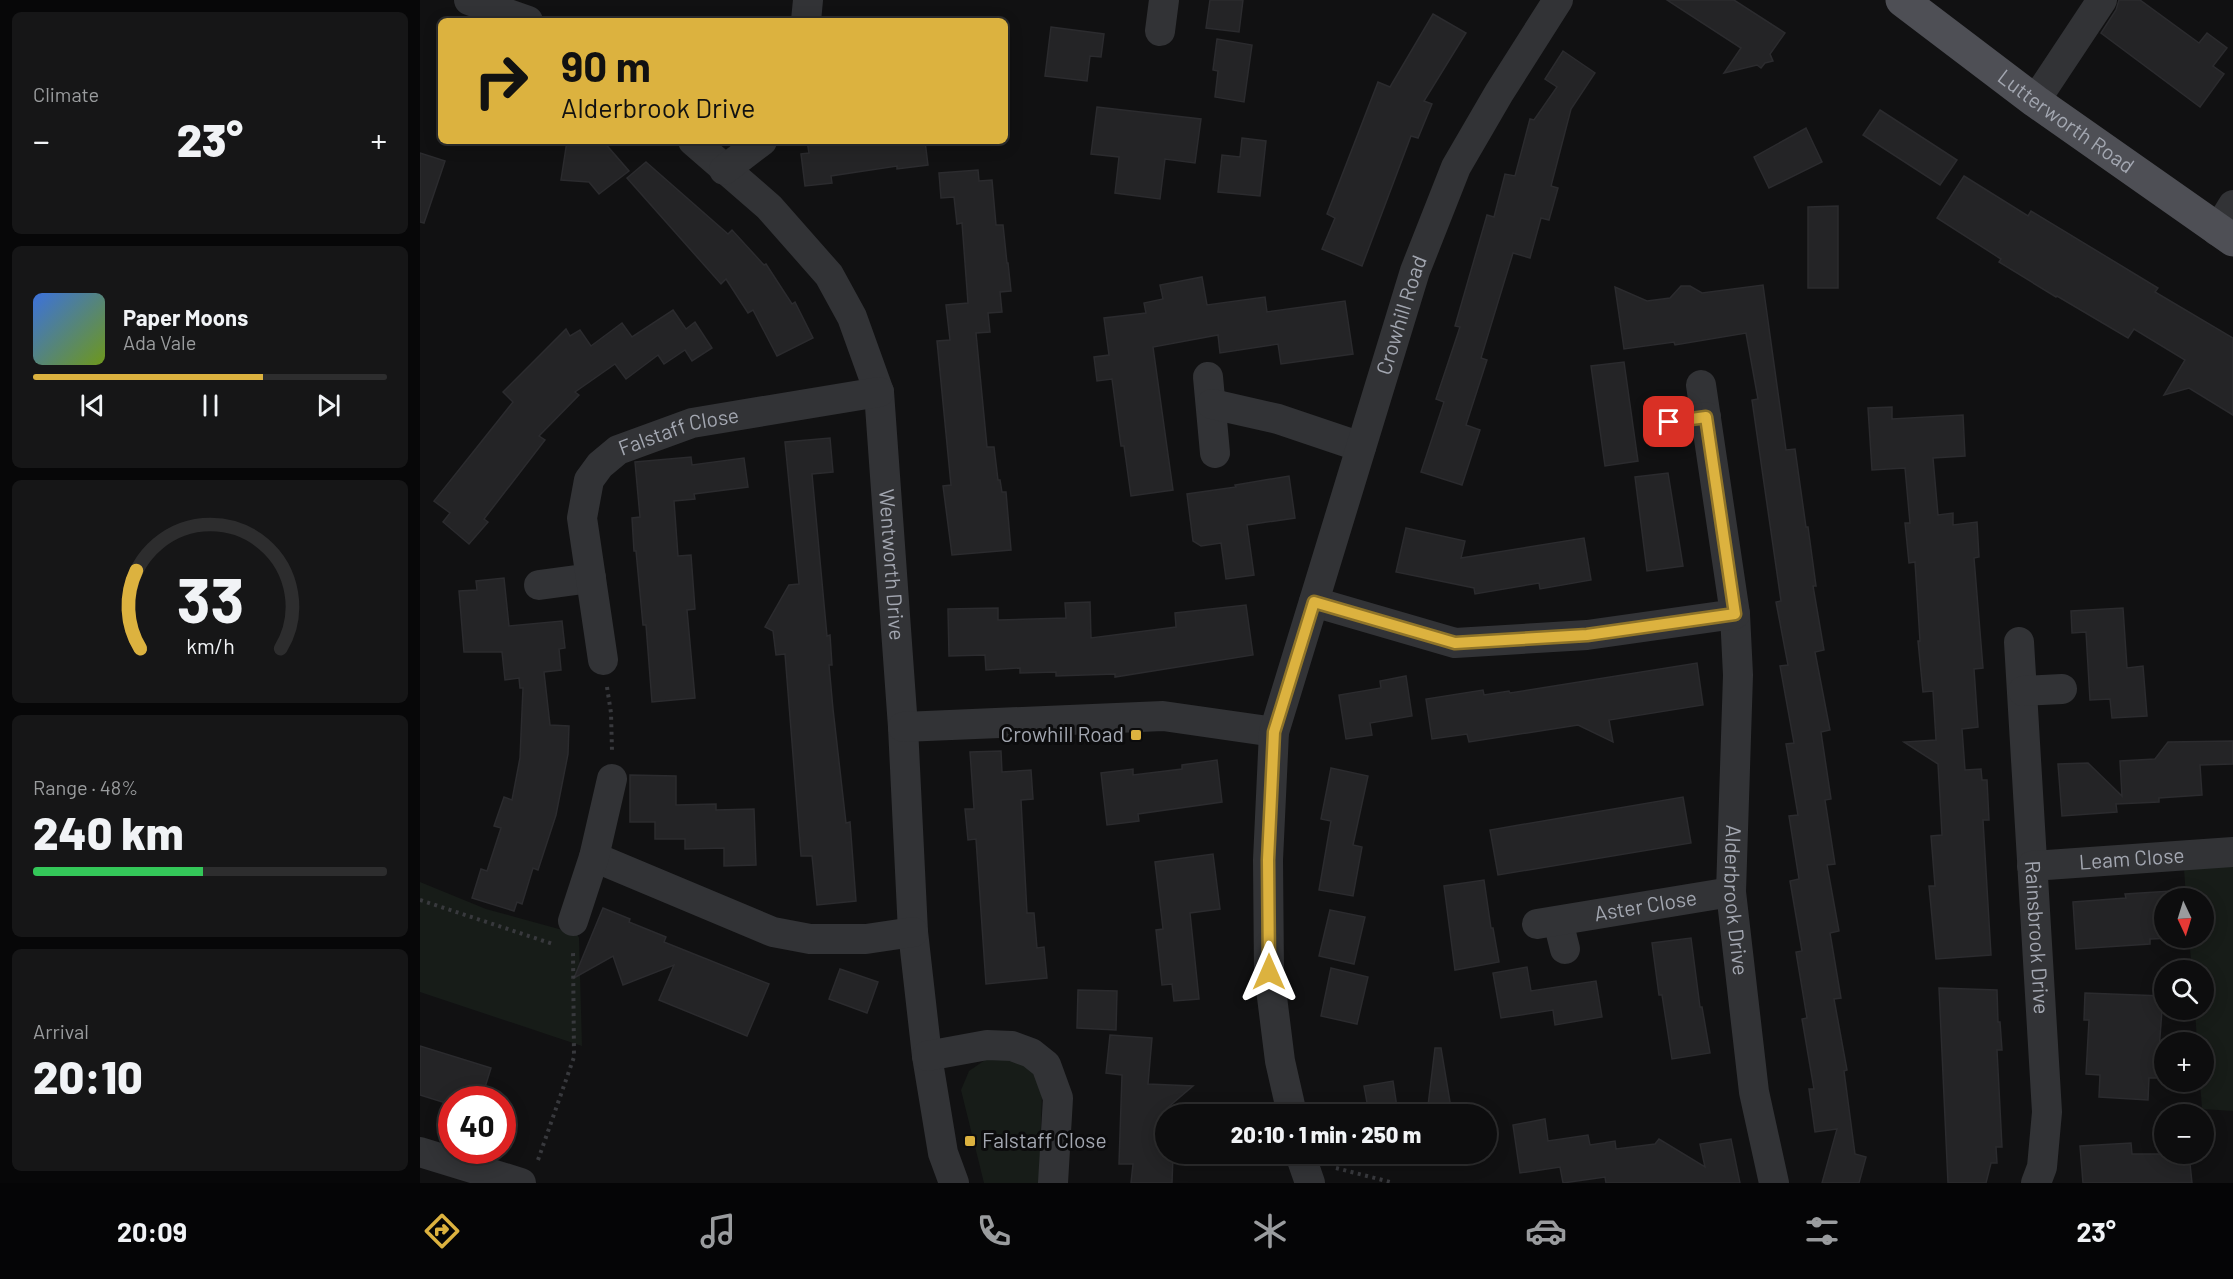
<!DOCTYPE html>
<html lang="en">
<head>
<meta charset="utf-8">
<style>
  body { margin:0; font-family:Barlow,sans-serif; background:#161617; color:#f1f3f6; height:100vh; display:flex; flex-direction:column; font-size:22px; white-space:nowrap }
  * { box-sizing:border-box; margin:0 }
  p { font-size:20px; color:#9a9c9e }
  .icon { flex:none; width:33px; height:33px; fill:none; stroke:currentColor; stroke-width:2; stroke-linecap:round; stroke-linejoin:round }
  .map { position:relative; flex:1; overflow:hidden }
  .details { display:flex; flex-direction:column; gap:12px; padding:12px; background:#070708; width:420px }
  .details>* { flex:none }
  .guide { position:absolute; left:18px; top:18px; width:570px; height:126px; border-radius:9px; box-shadow:0 3px 15px #0003,0 0 0 2px #2d2d2e; background:#dcb23f; color:#111; overflow:hidden }
  .needle { width:39px; rotate:176deg }
  .controls { position:absolute; left:1734px; top:888px; display:grid; gap:12px }
  .controls a { display:grid; place-items:center; width:60px; height:60px; border-radius:50%; background:#0d0d0e; box-shadow:0 3px 15px #0003,0 0 0 2px #2d2d2e; font-size:30px }
  .speed { position:absolute; left:18px; top:1086px; display:flex; gap:12px; font-size:30px; font-weight:700; text-align:center }
  .speed>* { display:grid; place-content:center; width:78px; height:78px; border-radius:50%; background:#0d0d0e; box-shadow:0 3px 15px #0003,0 0 0 2px #2d2d2e; line-height:1 }
  .speed .limit { border:9px solid #d22; background:#fff; color:#111 }
  .pin { position:absolute; display:grid; place-items:center; width:51px; height:51px; color:#fff; margin:-26px; border-radius:12px; box-shadow:0 3px 9px #0006 }
  .me { position:absolute; width:66px; margin:-33px; rotate:0deg; stroke-linejoin:round; filter:drop-shadow(0 0 4px #0008) }
  .turn { display:flex; align-items:center; gap:21px; height:126px; padding:0 24px; font-size:27px }
  .turn .icon { width:78px; height:78px; stroke-width:2.5 }
  .turn b { display:block; font-size:42px; line-height:51px }
  .big { font-size:45px; font-weight:800; line-height:1.1 }
  .details .widget { flex:1; display:flex; flex-direction:column; justify-content:center; gap:9px; min-width:0; padding:0 21px; border-radius:9px; background:#161617 }
  .details .dial { align-items:center; gap:0 }
  .dial svg { height:156px; overflow:visible; fill:none; stroke:#2d2d2e; stroke-width:7; stroke-linecap:round; text-anchor:middle }
  .dial text { fill:#f1f3f6; stroke:none }
  .song { display:flex; align-items:center; gap:18px }
  .cover { width:72px; height:72px; border-radius:9px; background:linear-gradient(135deg,hsl(220 70% 55%),hsl(80 70% 35%)) }
  .played { height:6px; border-radius:3px; background:linear-gradient(90deg,#dcb23f 65%,#2d2d2e 65%) }
  .keys { display:flex; justify-content:space-around; direction:ltr }
  .heat { display:flex; justify-content:space-between; align-items:center; font-size:33px; direction:ltr }
  .charge { height:9px; border-radius:4px; background:linear-gradient(90deg,#34c759 48%,#2d2d2e 0) }
  .trip { position:absolute; left:735px; top:1104px; width:342px; height:60px; border-radius:30px; background:#0d0d0e; box-shadow:0 3px 15px #0003,0 0 0 2px #2d2d2e; font-weight:800; line-height:60px; text-align:center }
  .tabs { display:flex; height:96px; justify-content:space-around; align-items:center; background:#050506; color:#9a9c9e }
  .tabs .icon { width:42px; height:42px }
  .tabs .selected { color:#dcb23f }
  .tabs b { font-size:27px; color:#f1f3f6 }
  main { display:flex; flex:1; min-height:0 }
  .map>svg:first-child { display:block }
</style>
</head>
<body>
<main>
<section class="details">
<div class="widget"><p>Climate</p>
<div class="heat"><a>−</a><b class="big">23°</b><a>+</a></div>
</div>
<div class="widget">
<div class="song"><i class="cover"></i><div><b>Paper Moons</b><p>Ada Vale</p></div></div>
<div class="played"></div>
<div class="keys"><svg class="icon" aria-label="previous" viewBox="0 0 24 24"><path d="M18 5L8 12l10 7zM5 5v14"/></svg><svg class="icon" aria-label="pause" viewBox="0 0 24 24"><path d="M8 5v14M16 5v14"/></svg><svg class="icon" aria-label="next" viewBox="0 0 24 24"><path d="M6 5l10 7-10 7zM19 5v14"/></svg></div>
</div>
<div class="widget dial"><svg viewBox="0 0 100 80">
<path d="M14 69A42 42 0 1 1 86 69"/>
<path d="M14 69A42 42 0 0 1 12 29" stroke="#dcb23f"/>
<text x="50" y="56" font-size="32" font-weight="700">33</text>
<text x="50" y="72" font-size="11">km/h</text>
</svg></div>
<div class="widget"><p>Range · 48%</p><b class="big">240 km</b><div class="charge"></div></div>
<div class="widget"><p>Arrival</p><b class="big">20:10</b></div>
</section>
<div class="map">
<svg width="1813" height="1183" viewBox="0 0 1813 1183">
  <rect width="100%" height="100%" fill="#111112"/>
  <g fill="#171c18">
    <path d="M1813,866V1111L1782,1109L1780,1082H1784V1042H1777L1775,1010H1784V970H1772L1769,938H1784V898H1766L1764,869Z"/>
    <path d="M0,882L66,909L157,934L159,938L162,1046L0,992Z"/>
    <path d="M593,1058L614,1072L622,1095L619,1183H564L541,1090L549,1071L565,1060Z"/>
  </g>
  <g fill="#242426" stroke="#2b2b2e" stroke-width="1.5">
    <path d="M790,0H823L819,32L786,28Z"/>
    <path d="M1247,0H1314L1365,33L1350,54L1353,61L1345,63L1341,68L1337,65L1304,73L1321,48Z"/>
    <path d="M1699,0H1720L1779,43L1787,33L1807,48L1793,66L1804,74L1780,107L1681,33L1696,10Z"/>
    <path d="M1013,14L1046,33L1004,101L1012,104L998,138L991,136L942,266L902,249L915,218L907,214L958,82L970,87Z"/>
    <path d="M631,27L684,34L681,57L670,56L667,81L625,76Z"/>
    <path d="M797,39L832,45L824,102L795,97L798,71L793,70Z"/>
    <path d="M1143,51L1175,73L1151,109L1131,186L1138,188L1129,220L1121,218L1110,258L1093,253L1061,358L1067,360L1046,425L1060,430L1042,485L1001,472L1024,402L1016,399L1040,327L1035,326L1067,215L1074,217L1085,174L1095,176L1110,119L1114,120L1137,87L1125,79Z"/>
    <path d="M677,107L781,119L775,163L745,159L740,199L695,193L699,157L671,154Z"/>
    <path d="M1460,110L1537,160L1520,185L1443,135Z"/>
    <path d="M1386,128L1402,162L1349,188L1334,157Z"/>
    <path d="M822,138L846,141L840,196L798,192L802,155L820,157Z"/>
    <path d="M147,141H183L209,171L179,194L169,182L141,180Z"/>
    <path d="M387,141H505L508,165L477,169V166L411,176L412,183L385,186L381,154L389,153Z"/>
    <path d="M0,153L25,161L4,223L0,222Z"/>
    <path d="M226,162L308,234L312,230L344,265L346,264L372,304L375,302L393,338L357,356L333,310L328,313L306,279L301,284L207,178Z"/>
    <path d="M558,170L559,181L572,180L576,225H583L587,263H588L591,291L580,292L582,312L568,313L570,332L556,333L567,447H574L578,480H580L582,492H586L591,550L532,555L523,486L531,485L517,341L530,340L526,305L548,303L542,223L537,224L534,197L521,198L519,173Z"/>
    <path d="M1544,176L1608,216L1611,211L1738,288L1735,292L1813,338V415L1769,388L1744,395L1765,360L1714,329L1708,338L1637,296L1636,297L1579,262L1581,259L1517,218Z"/>
    <path d="M1418,206V288H1388V207Z"/>
    <path d="M782,277L787,305L845,297L847,312L925,301L933,354L861,364L858,344L800,353L798,335L733,347L753,490L711,496L704,446H701L692,379L677,381L674,357L689,355L684,318L726,313L724,303L743,299L740,285Z"/>
    <path d="M1343,285L1366,450L1375,449L1386,527H1388L1396,586H1393L1404,650L1395,652L1410,730L1401,732L1411,799L1405,800L1415,864L1407,865L1419,931L1410,933L1421,998L1414,999L1427,1070L1424,1071L1435,1154L1446,1157L1439,1183H1402L1417,1129L1395,1132L1389,1089H1394L1382,1019L1387,1018L1376,952L1382,951L1370,881L1379,879L1369,816L1378,815L1366,744L1374,743L1360,666L1368,665L1356,602L1361,601L1332,400L1338,399L1326,333L1255,345L1254,342L1204,349L1195,287L1227,301L1250,298L1261,286H1270L1282,293Z"/>
    <path d="M253,310L266,329L275,322L292,348L272,361L265,350L244,364L238,355L206,379L195,364L155,392L159,395L119,436L125,440L64,519L68,522L49,544L23,522L30,513L14,501L93,402L83,392L146,329L150,336L160,330L171,346L202,323L212,337Z"/>
    <path d="M1204,362L1218,461L1185,466L1171,366Z"/>
    <path d="M1472,407V419L1543,415L1545,456L1513,458L1518,515L1533,513V525L1557,522L1559,557L1554,558L1563,668L1554,669L1558,727L1542,729L1545,770L1561,769L1562,780H1567L1569,820H1563L1571,955L1516,959L1509,886H1515L1511,836L1522,835L1518,764L1484,742L1516,740L1513,691L1503,692L1498,641H1500L1495,562L1489,563L1485,523H1490L1485,468L1452,470L1448,408Z"/>
    <path d="M410,438L413,472L392,474L407,636L410,635L412,665H409L413,709L426,823L430,822L436,901L397,905L392,856H381L365,654L356,655L353,631L345,627L369,585L379,584L365,442Z"/>
    <path d="M271,457L272,465L324,458L328,487L274,494L275,499L254,501L258,556L271,555L275,609L267,610L275,698L232,702L226,625H223L216,551H214L212,518L220,517L215,462Z"/>
    <path d="M1248,473L1263,566L1227,571L1215,477Z"/>
    <path d="M869,476L875,518L827,525L834,575L806,579L801,543L781,546L773,541L767,494L816,487L815,485Z"/>
    <path d="M986,528L1045,541L1041,558L1164,538L1171,580L1120,589L1119,583L1055,594L1054,588L976,572Z"/>
    <path d="M84,578L89,626L142,621L145,648L139,649L141,670L124,672L130,725L149,726L148,754L136,815L118,870L113,868L102,904L97,902L94,911L52,898L61,869L67,871L81,828L74,826L84,797L92,800L100,758L103,688H100L99,678L85,680L82,652H44L39,591L57,590L56,581Z"/>
    <path d="M670,602L671,638L756,627L755,613L826,605L833,655L695,677V674L636,676V672L600,673V668L566,670L565,655L529,656L528,609L578,608V620L646,618L645,603Z"/>
    <path d="M1703,608L1707,668L1723,666L1727,716L1692,718L1690,699L1670,700L1666,632L1652,633L1651,611Z"/>
    <path d="M1277,663L1283,705L1189,720L1193,742L1158,725L1049,742L1047,734L1012,739L1006,699L1063,690L1064,695L1089,691L1090,693Z"/>
    <path d="M986,676L992,716L950,723L952,735L926,739L919,695L961,688L960,681Z"/>
    <path d="M1813,741V764L1780,765L1782,795L1739,798V802L1696,804L1697,812L1642,816L1638,764L1668,763L1702,796L1700,761L1735,759L1748,742Z"/>
    <path d="M581,751L582,772L611,770L613,799L601,800L607,913H614L617,948L624,947L627,978L566,984L556,839L548,840L545,809H554L550,752Z"/>
    <path d="M797,760L802,802L718,814L719,821L687,825L681,773L713,769V775L762,769V765Z"/>
    <path d="M911,768L948,776L933,845L942,847L933,896L899,890L911,821L901,819Z"/>
    <path d="M210,775L256,776V805L296,804V810L334,809L336,865L304,866V848L265,849V839H235V822H210Z"/>
    <path d="M1263,797L1271,843L1078,875L1070,830Z"/>
    <path d="M793,854L800,909L770,913L779,999L754,1001L752,984L742,985L736,930L743,929L735,862Z"/>
    <path d="M1064,880L1071,928H1073L1079,962L1035,970L1024,886Z"/>
    <path d="M1752,891L1753,898H1744V938H1755L1730,939V944L1656,949L1653,902L1706,898L1705,894Z"/>
    <path d="M183,908L210,919L209,922L246,937L244,942L349,984L327,1036L239,1000L254,965L203,985L193,956L154,978Z"/>
    <path d="M910,910L945,917L934,964L899,956Z"/>
    <path d="M1271,938L1280,1007H1282L1290,1053L1252,1059L1242,995H1239L1232,943Z"/>
    <path d="M1107,967L1111,991L1176,981L1182,1017L1135,1025L1133,1010L1081,1018L1073,973Z"/>
    <path d="M911,968L948,977L937,1024L901,1016Z"/>
    <path d="M420,969L458,982L447,1013L409,999Z"/>
    <path d="M1519,988L1577,990L1578,1022H1580L1582,1050H1577L1582,1147H1576L1577,1163H1571L1566,1183H1528Z"/>
    <path d="M658,990L697,991L696,1030L657,1028Z"/>
    <path d="M1665,993L1743,996L1737,1078H1729L1728,1100L1679,1097L1680,1075L1666,1074L1669,1020H1664Z"/>
    <path d="M690,1035L732,1038L728,1084L773,1086L746,1109V1154H753L752,1183H711L713,1164H699L702,1075L686,1073Z"/>
    <path d="M0,1046L71,1068L61,1100H32V1105L0,1095Z"/>
    <path d="M1015,1048H1021L1032,1114H1007Z"/>
    <path d="M973,1081L978,1114H949L944,1086Z"/>
    <path d="M1125,1119L1128,1141L1168,1135L1170,1145L1195,1141L1196,1149L1235,1144L1239,1139L1285,1167L1280,1144L1311,1139L1320,1183H1186L1185,1177L1143,1183L1140,1167L1100,1173L1093,1125Z"/>
    <path d="M1711,1143L1712,1154H1769L1772,1183H1663L1660,1146Z"/>
  </g>
  <g fill="none" stroke-linecap="round" stroke-linejoin="round">
    <g stroke="#38393d" stroke-width="4" stroke-dasharray="3 4.5" stroke-linecap="butt">
      <path d="M187,687L191,713L192,751"/>
      <path d="M0,900L133,944"/>
      <path d="M118,1160L154,1057L153,949"/>
      <path d="M916,1168L974,1183"/>
    </g>
    <g stroke="#323336" stroke-width="30">
      <path d="M49,0L108,21"/>
      <path d="M386,21L388,0"/>
      <path d="M740,31L744,0"/>
      <path d="M1615,101L1682,0"/>
      <path id="s1" d="M273,141L349,207L409,275L432,317L459,392L483,727L493,932L507,1056L523,1153L534,1183"/>
      <path d="M304,170L342,141"/>
      <path d="M1797,231L1813,205"/>
      <path d="M788,377L795,453"/>
      <path id="s2" d="M1281,385L1315,614L1318,675L1311,892L1334,1092L1354,1183"/>
      <path d="M792,404L858,419L941,447"/>
      <path d="M1249,422L1286,417"/>
      <path d="M119,585L171,578"/>
      <path d="M894,602L1035,643L1167,635L1315,614"/>
      <path id="s3" d="M1599,642L1627,1112L1622,1167L1616,1183"/>
      <path id="s4" d="M183,660L162,518L169,480L180,465L198,450L272,423L459,392"/>
      <path d="M1603,691L1642,689"/>
      <path d="M483,727L743,716L854,732"/>
      <path d="M174,857L353,932L390,939H446L493,932"/>
      <path id="s5" d="M1612,866L1813,852"/>
      <path d="M153,921L174,857L192,779"/>
      <path d="M1138,921L1145,949"/>
      <path id="s6" d="M1117,924L1311,892"/>
      <path d="M507,1056L567,1045L592,1046L611,1053L626,1065L638,1098L633,1183"/>
      <path id="s7" d="M872,1114L860,1061L849,973L848,860L854,732L995,271L1036,167L1079,93L1138,0"/>
      <path d="M0,1152L101,1183"/>
      <path d="M880,1154L890,1183"/>
    </g>
    <path stroke="#4e4f55" stroke-width="33" id="s8" d="M1482,0L1615,101L1813,240"/>
  </g>
  <g fill="none" stroke-linecap="round" stroke-linejoin="round">
    <g stroke="#8f7429" stroke-width="15">
      <path id="route" d="M849,972L848,860L854,732L894,602L1035,643L1167,635L1315,614L1286,417L1249,422"/>
    </g>
    <use href="#route" stroke="#dcb23f" stroke-width="10"/>
  </g>
  <g fill="#dcb23f" stroke="#0c0c0d" stroke-width="2">
    <rect x="710" y="729" width="12" height="12" rx="3"/>
    <rect x="544" y="1135" width="12" height="12" rx="3"/>
  </g>
  <g text-anchor="middle" stroke-width="6" stroke-linejoin="round" paint-order="stroke">
    <g font-size="21" fill="#a3a7b1" stroke="#0c0c0d">
      <text dy="7" stroke="none"><textPath href="#s8" startOffset="204">Lutterworth Road</textPath></text>
      <text dy="7" stroke="none"><textPath href="#s7" startOffset="820">Crowhill Road</textPath></text>
      <text dy="7" stroke="none"><textPath href="#s4" startOffset="288">Falstaff Close</textPath></text>
      <text dy="7" stroke="none"><textPath href="#s1" startOffset="492">Wentworth Drive</textPath></text>
      <text dy="7" stroke="none"><textPath href="#s5" startOffset="100">Leam Close</textPath></text>
      <text dy="7" stroke="none"><textPath href="#s2" startOffset="518">Alderbrook Drive</textPath></text>
      <text dy="7" stroke="none"><textPath href="#s6" startOffset="110">Aster Close</textPath></text>
      <text dy="7" stroke="none"><textPath href="#s3" startOffset="296">Rainsbrook Drive</textPath></text>
    </g>
    <g font-size="21" fill="#a3a7b1" stroke="#0c0c0d" text-anchor="end">
      <text x="704" y="742">Crowhill Road</text>
      <text x="562" y="1148" text-anchor="start">Falstaff Close</text>
    </g>
  </g>
</svg>
<div class="controls">
<a><svg class="needle" viewBox="-14 -14 28 28"><path d="M0-13l5 13h-10z" fill="#e53935"/><path d="M0 13l5-13h-10z" fill="#9a9c9e"/></svg></a>
<a><svg class="icon" aria-label="search" viewBox="0 0 24 24"><circle cx="10" cy="10" r="6"/><path d="M15 15l6 6"/></svg></a>
<a>+</a>
<a>−</a>
</div>
<div class="speed"><div class="limit">40</div></div>
<div class="pin" style="left:1249px;top:422px;background:#d93025"><svg class="icon" aria-label="arrive" viewBox="0 0 24 24"><path d="M6 21V4h12l-3 4 3 4H6"/></svg></div>
<svg class="me" style="left:849px;top:972px" viewBox="-20 -20 40 40"><path d="M0-17L14 15 0 8-14 15z" fill="#dcb23f" stroke="#fff" stroke-width="4"/></svg>
<div class="trip">20:10 · 1 min · 250 m</div>
<div class="guide">
<div class="turn"><svg class="icon" aria-label="right" viewBox="0 0 24 24"><path d="M7 20v-9h11M14 6l5 5-5 5"/></svg><div><b>90 m</b>Alderbrook Drive</div></div>
</div>
</div>
</main>
<nav class="tabs">
<b>20:09</b>
<svg class="icon selected" aria-label="directions" viewBox="0 0 24 24"><path d="M12 3l9 9-9 9-9-9zM9 14v-3h6M13 9l2 2-2 2"/></svg>
<svg class="icon" aria-label="music" viewBox="0 0 24 24"><path d="M9 18V5l10-2v13"/><circle cx="6" cy="18" r="3"/><circle cx="16" cy="16" r="3"/></svg>
<svg class="icon" aria-label="phone" viewBox="0 0 24 24"><path d="M5 4h4l2 5-3 2q2 4 5 5l2-3 5 2v4C11 20 4 13 5 4z"/></svg>
<svg class="icon" aria-label="climate" viewBox="0 0 24 24"><path d="M12 3v18M4 7l16 10M4 17L20 7"/></svg>
<svg class="icon" aria-label="car" viewBox="0 0 24 24"><path d="M5 17H2v-5l4-1 3-4h7l3 4 3 1v5h-3M9 17h6M6 11h13"/><circle cx="7" cy="17" r="2"/><circle cx="17" cy="17" r="2"/></svg>
<svg class="icon" aria-label="filters" viewBox="0 0 24 24"><path d="M4 7h16M4 17h16"/><circle cx="9" cy="7" r="2"/><circle cx="15" cy="17" r="2"/></svg>
<b>23°</b>
</nav>
</body>
</html>
